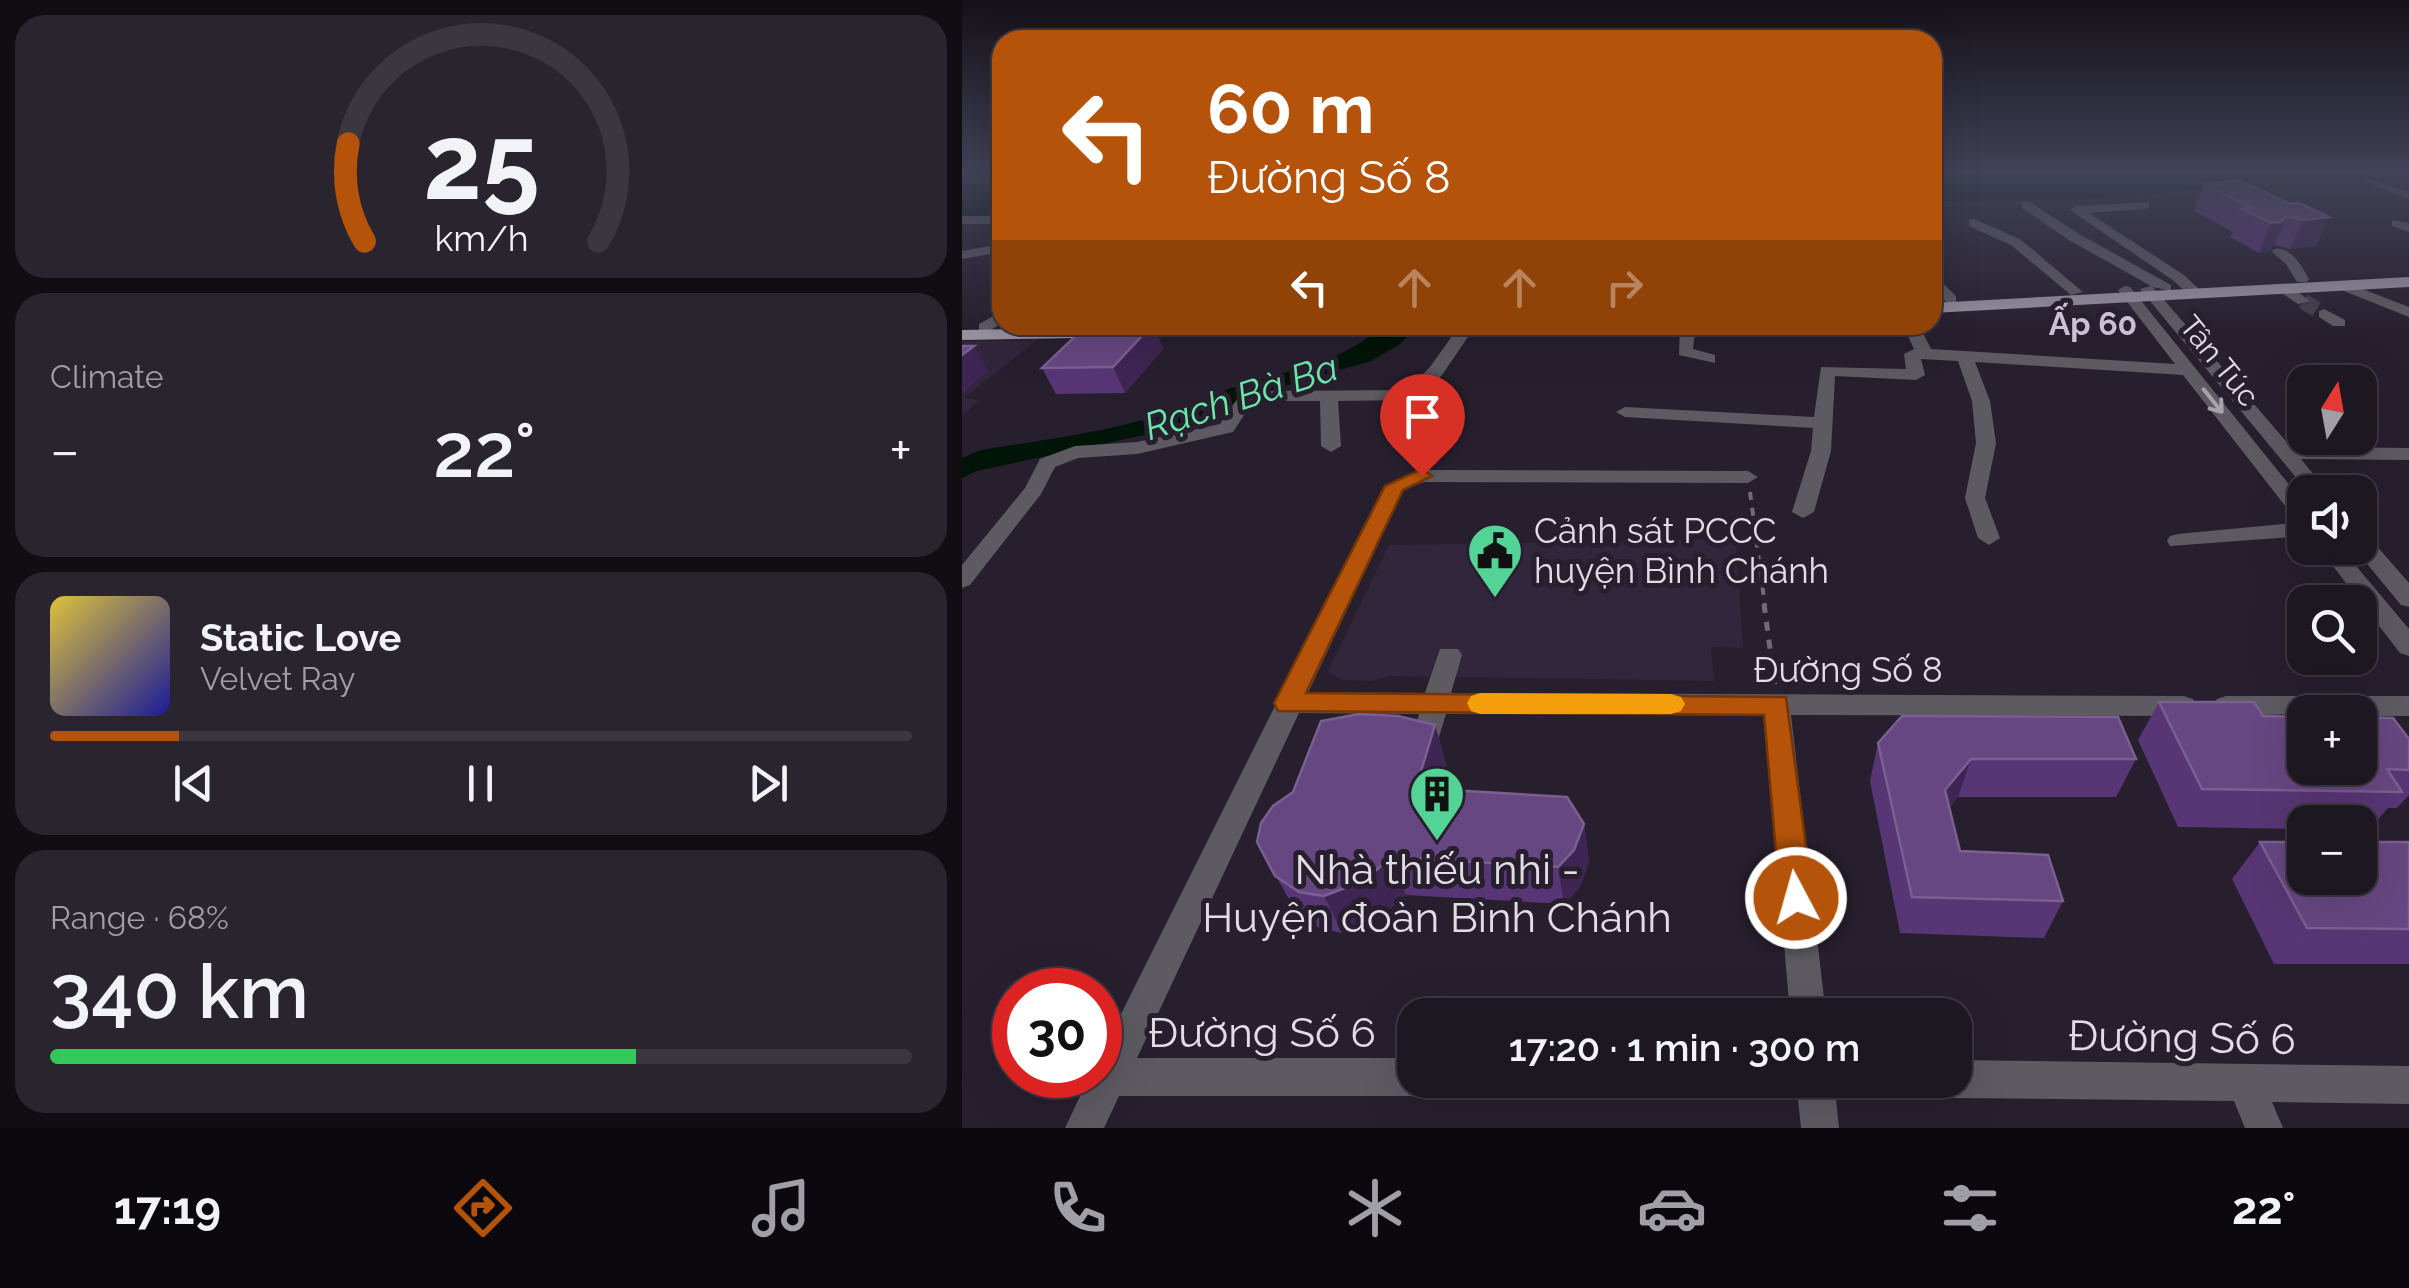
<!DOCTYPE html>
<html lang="en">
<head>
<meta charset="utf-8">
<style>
  body { margin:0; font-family:Raleway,sans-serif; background:#2a242f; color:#f1f3f6; height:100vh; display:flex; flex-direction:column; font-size:38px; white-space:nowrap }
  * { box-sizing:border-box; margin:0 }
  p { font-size:32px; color:#a09fa5 }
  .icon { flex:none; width:55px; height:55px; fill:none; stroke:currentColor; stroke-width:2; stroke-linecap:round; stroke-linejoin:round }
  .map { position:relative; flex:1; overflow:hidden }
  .sheet { display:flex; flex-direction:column; gap:15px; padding:15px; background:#100d13; width:962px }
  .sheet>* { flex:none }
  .banner { position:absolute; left:30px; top:30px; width:950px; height:305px; border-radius:30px; box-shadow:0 10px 40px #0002,0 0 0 2px #3b3640; background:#b45309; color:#fff; overflow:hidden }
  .needle { width:65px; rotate:11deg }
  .tools { position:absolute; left:1325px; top:365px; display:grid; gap:20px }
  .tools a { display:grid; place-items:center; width:90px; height:90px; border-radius:20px; background:#1d1722; box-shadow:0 10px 40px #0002,0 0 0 2px #3b3640; font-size:50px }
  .speed { position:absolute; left:30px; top:968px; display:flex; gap:20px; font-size:50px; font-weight:700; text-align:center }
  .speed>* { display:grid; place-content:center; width:130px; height:130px; border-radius:50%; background:#1d1722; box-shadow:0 10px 40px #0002,0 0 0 2px #3b3640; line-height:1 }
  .speed .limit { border:15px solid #d22; background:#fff; color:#111 }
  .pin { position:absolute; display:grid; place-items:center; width:85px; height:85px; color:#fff; margin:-102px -42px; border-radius:50% 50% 50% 0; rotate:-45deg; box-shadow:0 0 10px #0007 }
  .pin .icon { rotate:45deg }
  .me { position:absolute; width:110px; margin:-55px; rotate:354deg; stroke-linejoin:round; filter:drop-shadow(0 0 8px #0008) }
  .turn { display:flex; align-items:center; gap:35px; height:210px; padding:0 50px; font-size:45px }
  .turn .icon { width:130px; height:130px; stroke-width:2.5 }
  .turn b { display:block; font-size:70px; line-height:85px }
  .lanes { display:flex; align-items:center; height:95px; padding:0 50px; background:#0003; justify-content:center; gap:50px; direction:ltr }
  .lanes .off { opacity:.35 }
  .big { font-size:75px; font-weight:600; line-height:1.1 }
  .sheet .tile { flex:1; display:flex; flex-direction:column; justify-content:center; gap:15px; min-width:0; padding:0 35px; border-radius:30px; background:#2a242f }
  .sheet .dial { align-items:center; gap:0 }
  .dial svg { height:260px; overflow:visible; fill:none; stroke:#3b3640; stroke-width:7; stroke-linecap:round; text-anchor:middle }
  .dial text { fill:#f1f3f6; stroke:none }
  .song { display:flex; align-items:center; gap:30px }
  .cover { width:120px; height:120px; border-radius:15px; background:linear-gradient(135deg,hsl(50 70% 55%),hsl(240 70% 35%)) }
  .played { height:10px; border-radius:5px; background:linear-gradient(90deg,#b45309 15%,#3b3640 15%) }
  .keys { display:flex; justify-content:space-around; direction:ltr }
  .heat { display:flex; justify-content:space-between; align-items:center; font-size:55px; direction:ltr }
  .charge { height:15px; border-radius:8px; background:linear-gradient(90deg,#34c759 68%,#3b3640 0) }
  .trip { position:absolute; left:435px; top:998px; width:575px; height:100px; border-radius:30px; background:#1d1722; box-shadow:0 10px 40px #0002,0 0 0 2px #3b3640; font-weight:600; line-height:100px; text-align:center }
  .menu { display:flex; height:160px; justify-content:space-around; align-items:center; background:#0c090e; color:#a09fa5 }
  .menu .icon { width:70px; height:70px }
  .menu .active { color:#b45309 }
  .menu b { font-size:45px; color:#f1f3f6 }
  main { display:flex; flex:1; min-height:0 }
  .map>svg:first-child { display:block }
</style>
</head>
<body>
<main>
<section class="sheet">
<div class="tile dial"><svg viewBox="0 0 100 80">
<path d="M14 69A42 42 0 1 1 86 69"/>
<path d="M14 69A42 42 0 0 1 9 39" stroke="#b45309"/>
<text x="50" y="56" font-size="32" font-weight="700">25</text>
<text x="50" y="72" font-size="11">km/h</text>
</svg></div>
<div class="tile"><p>Climate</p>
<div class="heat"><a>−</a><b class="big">22°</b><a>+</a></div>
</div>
<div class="tile">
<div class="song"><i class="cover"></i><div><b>Static Love</b><p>Velvet Ray</p></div></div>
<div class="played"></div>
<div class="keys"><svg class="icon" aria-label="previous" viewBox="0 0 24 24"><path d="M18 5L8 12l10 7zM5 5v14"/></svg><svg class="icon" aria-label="pause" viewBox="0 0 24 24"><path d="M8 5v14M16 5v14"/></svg><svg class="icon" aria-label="next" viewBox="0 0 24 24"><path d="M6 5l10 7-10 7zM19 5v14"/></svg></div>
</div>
<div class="tile"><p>Range · 68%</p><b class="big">340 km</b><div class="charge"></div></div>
</section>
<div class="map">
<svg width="1447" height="1128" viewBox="0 0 1447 1128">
  <rect width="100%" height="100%" fill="#271f2e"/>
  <g fill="#31263b">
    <path d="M75,340L2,398L18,400L0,416V341Z"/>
    <path d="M774,539L781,648L749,647L752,681L428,676L410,681L380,680L366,671L427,545Z"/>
  </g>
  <g fill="#001407">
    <path d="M0,174H40V217L0,218Z"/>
    <path d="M970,174H1423L1120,200L970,201Z"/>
    <path d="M420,325H457L438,344L409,361L295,394L201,431L15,471L0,478V458L19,450C87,439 157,431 223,407C240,401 255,392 273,387C324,370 380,365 420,325Z"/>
  </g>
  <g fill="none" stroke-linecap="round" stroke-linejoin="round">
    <path stroke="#433b4a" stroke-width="16" stroke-dasharray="16 9" stroke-linecap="butt" d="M1341,301L1362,314"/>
    <path stroke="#716a77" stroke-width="4" stroke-dasharray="8 8" stroke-linecap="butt" d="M788,492L803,606"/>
    <path stroke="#716a77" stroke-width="5" stroke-dasharray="9 9" stroke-linecap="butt" d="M802,604L813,686"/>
    <g fill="#5e5a62" fill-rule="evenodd">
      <path d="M1404,178L1447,192V199L1404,182Z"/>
      <path d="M1060,202H1068L1117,234L1209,285V291L1191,287L1329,447L1447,448V460L1339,459L1366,492H1346L1178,289L1189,286L1107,240L1060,208Z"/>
      <path d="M1187,202V208L1183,209L1127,213L1222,275L1239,291V297H1229L1212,281L1108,210L1114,206Z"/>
      <rect x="0" y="216" width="40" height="8"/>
      <path d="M1012,219L1058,239L1121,292L1109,295L1049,245L1007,226V220Z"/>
      <path d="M1430,220L1447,223V232L1430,226Z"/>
      <path d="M40,244V252L0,259V251Z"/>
      <path d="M1312,249C1330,247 1339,265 1347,279L1345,282H1335L1324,264L1310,252Z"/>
      <path d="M970,273L994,296V302H984L970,286Z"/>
      <path d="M1382,282L1447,307V317L1377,289L1375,286Z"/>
      <path d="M1163,286L1168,287L1342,503V536L1208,546L1205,541L1208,536L1216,534L1341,522L1335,521L1221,375L1013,362L1028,401L1034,443L1023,498L1038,538L1027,545L1016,538L1003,498L1014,443L1010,401L996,361L959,359L963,375L954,380L873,376L869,451L852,512L841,518L830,512L849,451L851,428L663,417L654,412L663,407L852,417L859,367L944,369L942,354L952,349L941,325H957L969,349L1213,364L1156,290Z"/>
      <path d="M1318,286H1328L1348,301L1336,304L1318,292Z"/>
      <path d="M1362,309L1383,320V326H1371L1357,317V311Z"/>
      <path d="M40,311V323L29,330H17V324Z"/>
      <path d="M498,325L512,328L480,375L460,396L469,411L459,433L452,435L443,429L451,411L445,400L376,401L379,446L369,452L359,446L358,401H311L288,406L271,432L175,454L116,458L93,467L79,494L8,585L0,588V565L63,488L78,459L113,446L175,442L258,424L276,398L311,391L446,390L468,367Z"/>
      <path d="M718,325H734L731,349L753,355V363L717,355Z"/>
      <path d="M460,470L786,471L796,477L786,483L462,482L441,490L346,693H463L478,649H496L500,655L489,693L1222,696L1231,699L1235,706L1231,713L1222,716L829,715L864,1015H828L803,715L484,714L472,753L462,756L452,753L448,745L457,714L337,713L175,1058H452V1080H469L465,1090L452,1096H157L142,1128H103L128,1075H138V1056L423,486Z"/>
      <path d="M1398,534L1406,536L1447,583V607L1439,605L1392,548H1398Z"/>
      <path d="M1357,548H1379L1447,629V656L1438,653Z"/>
      <path d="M1264,696H1447V716H1398V712L1264,716L1255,713L1251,706L1255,699Z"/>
      <path d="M992,1060L1447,1066V1104L1310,1102L1321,1128H1283L1272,1101L992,1098L979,1092L974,1080H992Z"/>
      <path d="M834,1080H872L877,1128H839Z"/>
    </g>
    <g fill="#9891a1" fill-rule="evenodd">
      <path d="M1447,277V287L970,313V303Z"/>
      <path d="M283,325H609L600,330L0,340V330Z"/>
    </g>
  </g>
  <g fill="#583675">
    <path d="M1242,184L1328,204L1367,217L1354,246L1328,249L1312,245L1307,251L1297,253L1268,237L1271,232L1232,211Z"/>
    <path d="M191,325L201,349L163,393L94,394L80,368Z"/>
    <path d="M1197,702L1447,739V795L1435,808H1426L1407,830H1398V822H1342V829L1216,827L1176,740Z"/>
    <path d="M473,725L484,764L477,790L622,824L627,862L618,887L602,904L444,895L418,918L380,933L357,928L334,912L295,842Z"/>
    <path d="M916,743L1174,759L1154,797H996L988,807L998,851L1101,901L1082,938L938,933L908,781Z"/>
    <path d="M1298,842H1447V964H1312L1270,879Z"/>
  </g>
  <g fill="#3e2553">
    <path d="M1325,216L1312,245L1307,251L1297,253L1309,223Z"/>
    <path d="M1367,217L1354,246L1328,249L1341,220Z"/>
    <path d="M191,325L201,349L163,393L151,367Z"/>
    <path d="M12,346L26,371L0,394V355Z"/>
    <path d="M473,725L484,764L466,827L454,788Z"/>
    <path d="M1009,759L996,797L971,828L983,790Z"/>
    <path d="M622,824L627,862L618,887L602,904L596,867Z"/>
    <path d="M429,857L444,895L418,918L380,933L362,896Z"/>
  </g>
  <g fill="#674781" stroke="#7a5f91" stroke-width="2.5">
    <path d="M1277,180L1328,204L1337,203L1367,217L1341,220L1325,216L1319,222L1309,223L1280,209L1290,208L1242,184Z"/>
    <path d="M125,325H190L151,367L80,368Z"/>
    <path d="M0,346H12L0,355Z"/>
    <path d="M1197,702H1292L1301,716L1342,717V768H1398V717L1431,718L1447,739V770L1425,769L1440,792L1240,789Z"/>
    <path d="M397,714L436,716L473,725L454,788L605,797L622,824L612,850L596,867L429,857L402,881L362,896L337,892L313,876L295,842L299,823L311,806L331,792L359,721Z"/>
    <path d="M940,716L1156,717L1174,759H1009L983,790L998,851L1086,855L1101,901L950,897L916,743Z"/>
    <path d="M1298,842H1342V878H1398V842H1447V929L1345,928Z"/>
  </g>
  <defs><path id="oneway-shaft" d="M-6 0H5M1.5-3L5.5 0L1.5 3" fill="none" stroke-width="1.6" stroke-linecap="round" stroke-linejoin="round" transform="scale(2.5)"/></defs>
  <use stroke="#a6a2ab" href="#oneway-shaft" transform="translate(1251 401) rotate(51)"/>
  <linearGradient id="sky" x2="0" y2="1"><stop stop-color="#151119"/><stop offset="0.52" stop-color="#414257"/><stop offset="1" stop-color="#414257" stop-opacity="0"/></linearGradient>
  <rect width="1447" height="332" fill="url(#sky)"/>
  <path fill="#b45309" stroke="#753606" stroke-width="2.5" d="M460,469L470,476L441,490L344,693L824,697L851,898L846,909L834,914L823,909L818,898L802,715L316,711L312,703L423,486Z"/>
  <path fill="#f59e0b" d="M518,693L709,694L719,697L723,704L719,711L709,714H518L509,711L505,703L509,696Z"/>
  <defs>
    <g id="civic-pin" transform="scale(2.875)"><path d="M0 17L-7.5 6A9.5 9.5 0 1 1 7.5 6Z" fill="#54d396" stroke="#271f2e"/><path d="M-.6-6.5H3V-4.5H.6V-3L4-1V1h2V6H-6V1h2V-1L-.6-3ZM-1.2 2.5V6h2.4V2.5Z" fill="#111"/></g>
    <g id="building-pin" transform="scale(2.875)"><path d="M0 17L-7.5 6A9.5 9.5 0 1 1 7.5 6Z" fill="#54d396" stroke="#271f2e"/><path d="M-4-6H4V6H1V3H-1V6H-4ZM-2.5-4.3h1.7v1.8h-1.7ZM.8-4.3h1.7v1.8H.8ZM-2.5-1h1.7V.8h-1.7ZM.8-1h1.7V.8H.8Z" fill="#111"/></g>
  </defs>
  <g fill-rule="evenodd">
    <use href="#civic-pin" x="533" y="551"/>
    <use href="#building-pin" x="475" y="794"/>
  </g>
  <g text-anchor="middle" stroke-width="10" stroke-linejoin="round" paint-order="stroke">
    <g font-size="30" fill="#e1dce6" stroke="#271f2e">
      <text transform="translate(1257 361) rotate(51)" y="10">Tân Túc</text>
    </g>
    <g font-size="32" font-weight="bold" fill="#cac0d4" stroke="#271f2e">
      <text x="1131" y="335">Ấp 60</text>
    </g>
    <g font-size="35" fill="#e1dce6" stroke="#271f2e" text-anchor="start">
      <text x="572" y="543">Cảnh sát PCCC<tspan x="572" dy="40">huyện Bình Chánh</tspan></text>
    </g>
    <g font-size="35" fill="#e1dce6" stroke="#271f2e">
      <text x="886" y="682">Đường Số 8</text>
    </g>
    <g font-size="38" font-style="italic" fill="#69e8a9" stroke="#271f2e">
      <text transform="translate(279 397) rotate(-18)" y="13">Rạch Bà Ba</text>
    </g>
    <g font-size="42" fill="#e1dce6" stroke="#271f2e">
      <text x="475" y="884">Nhà thiếu nhi -<tspan x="475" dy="48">Huyện đoàn Bình Chánh</tspan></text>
    </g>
    <g font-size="42" fill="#e1dce6" stroke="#271f2e">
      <text x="300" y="1047">Đường Số 6</text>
      <text transform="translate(1220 1037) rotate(1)" y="15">Đường Số 6</text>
    </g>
  </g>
</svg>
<div class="tools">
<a><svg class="needle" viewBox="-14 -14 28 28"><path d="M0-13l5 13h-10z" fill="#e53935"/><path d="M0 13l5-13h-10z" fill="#a09fa5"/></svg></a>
<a><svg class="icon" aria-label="sound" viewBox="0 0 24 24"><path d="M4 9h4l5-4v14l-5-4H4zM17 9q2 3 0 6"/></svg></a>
<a><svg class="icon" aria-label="search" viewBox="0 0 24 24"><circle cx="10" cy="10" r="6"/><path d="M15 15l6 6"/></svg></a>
<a>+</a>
<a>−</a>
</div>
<div class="speed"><div class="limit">30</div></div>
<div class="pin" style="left:460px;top:476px;background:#d93025"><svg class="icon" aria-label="arrive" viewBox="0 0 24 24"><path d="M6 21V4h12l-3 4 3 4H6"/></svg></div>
<svg class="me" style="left:834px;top:898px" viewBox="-20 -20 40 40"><circle r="17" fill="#b45309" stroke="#fff" stroke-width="3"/><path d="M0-11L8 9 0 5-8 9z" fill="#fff"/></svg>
<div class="trip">17:20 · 1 min · 300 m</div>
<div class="banner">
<div class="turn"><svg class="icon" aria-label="left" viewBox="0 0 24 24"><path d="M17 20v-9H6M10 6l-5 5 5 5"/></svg><div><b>60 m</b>Đường Số 8</div></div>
<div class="lanes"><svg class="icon" aria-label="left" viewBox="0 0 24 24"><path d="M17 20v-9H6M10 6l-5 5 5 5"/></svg><svg class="icon off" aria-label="ahead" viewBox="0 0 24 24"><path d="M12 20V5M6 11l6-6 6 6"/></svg><svg class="icon off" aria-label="ahead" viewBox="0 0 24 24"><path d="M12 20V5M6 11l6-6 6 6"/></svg><svg class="icon off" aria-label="right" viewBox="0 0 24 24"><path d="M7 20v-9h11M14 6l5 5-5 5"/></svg></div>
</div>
</div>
</main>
<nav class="menu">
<b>17:19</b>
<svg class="icon active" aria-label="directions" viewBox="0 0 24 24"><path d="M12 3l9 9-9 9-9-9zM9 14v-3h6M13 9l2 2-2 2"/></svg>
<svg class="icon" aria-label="music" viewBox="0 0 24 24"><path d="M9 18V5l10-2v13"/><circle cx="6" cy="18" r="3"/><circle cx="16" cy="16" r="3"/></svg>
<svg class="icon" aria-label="phone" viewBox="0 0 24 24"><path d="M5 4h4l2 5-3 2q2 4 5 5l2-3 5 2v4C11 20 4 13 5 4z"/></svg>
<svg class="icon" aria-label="climate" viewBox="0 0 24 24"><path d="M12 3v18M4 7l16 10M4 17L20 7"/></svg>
<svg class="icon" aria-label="car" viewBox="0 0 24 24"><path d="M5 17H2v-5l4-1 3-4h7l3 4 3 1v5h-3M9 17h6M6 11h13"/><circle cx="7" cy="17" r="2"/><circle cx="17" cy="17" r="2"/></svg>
<svg class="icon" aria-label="filters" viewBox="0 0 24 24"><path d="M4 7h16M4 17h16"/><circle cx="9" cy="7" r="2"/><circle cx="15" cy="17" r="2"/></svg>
<b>22°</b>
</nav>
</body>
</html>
